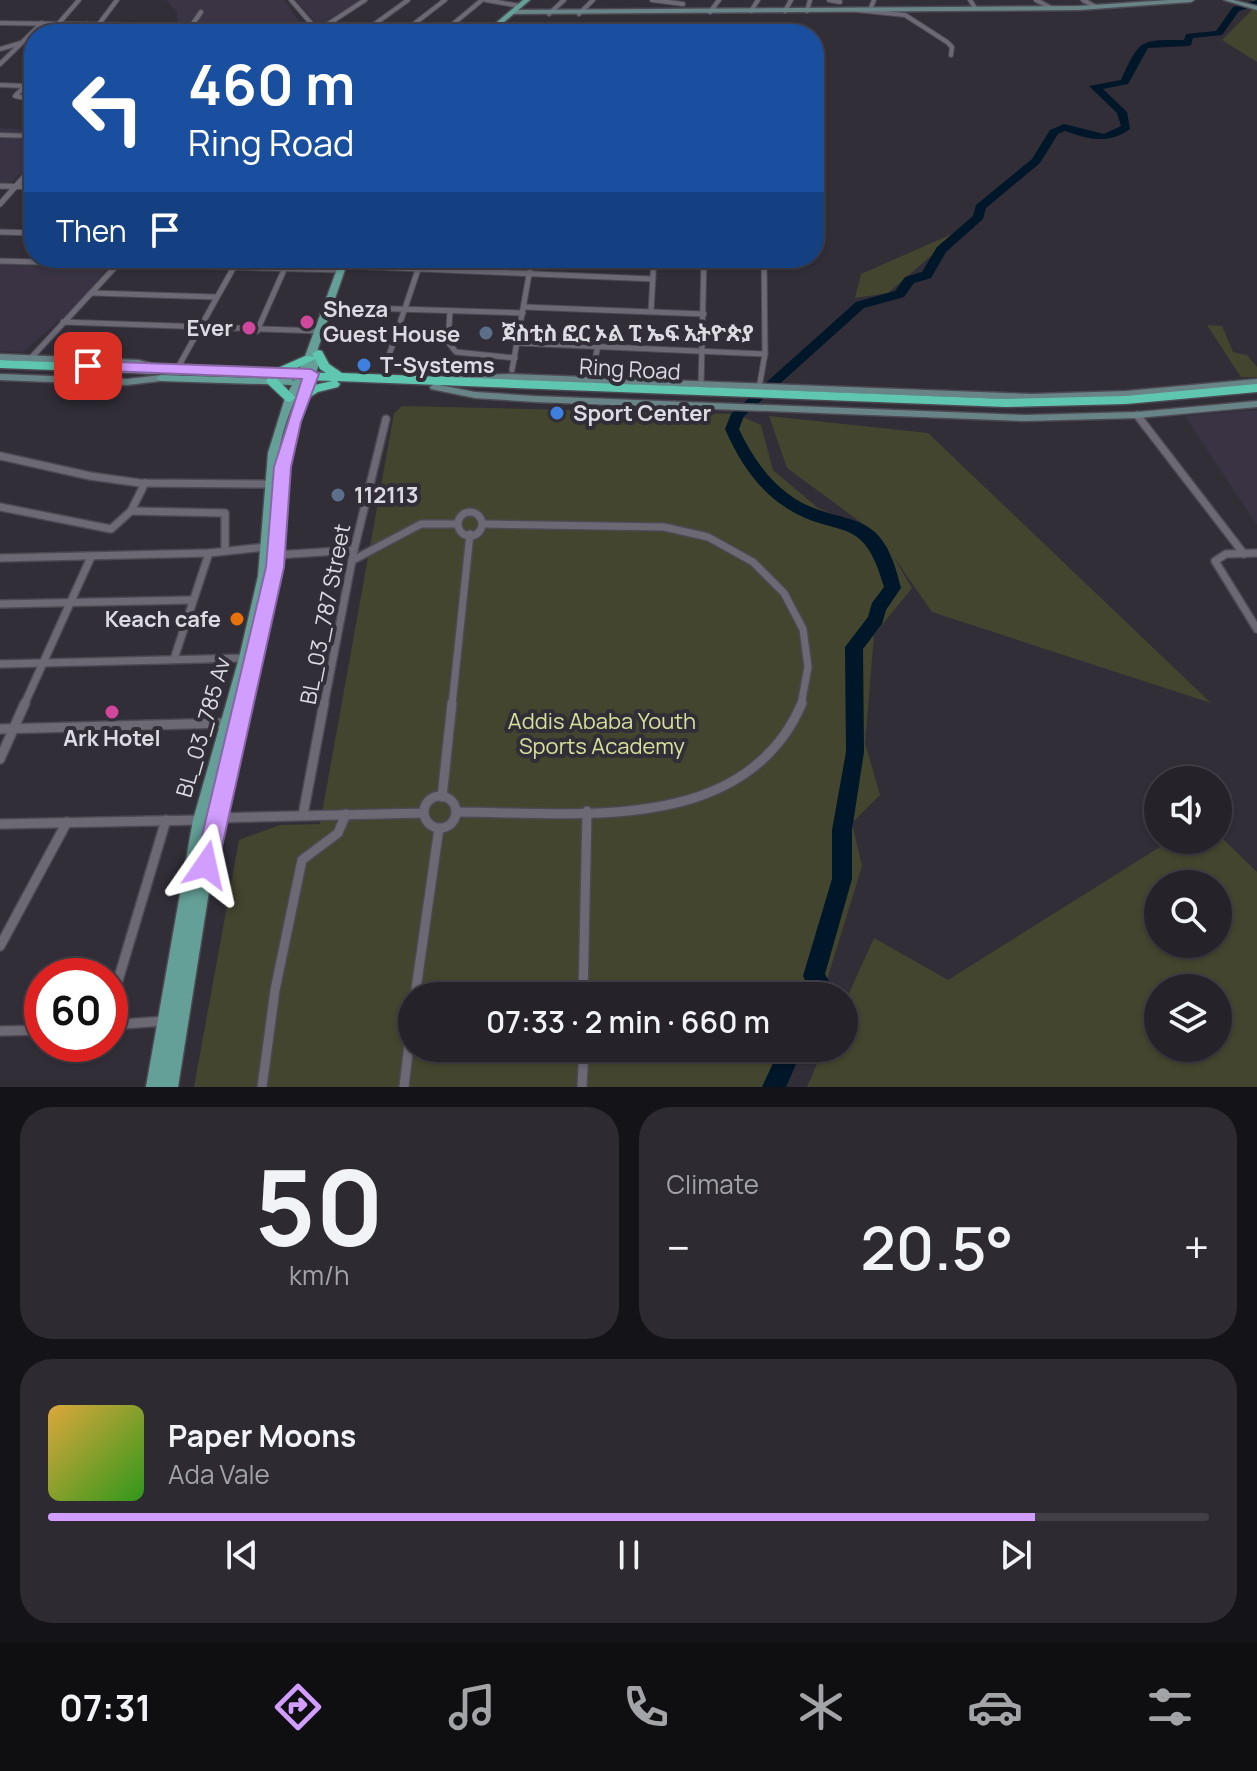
<!DOCTYPE html>
<html lang="en">
<head>
<meta charset="utf-8">
<style>
  body { margin:0; font-family:Manrope,"Noto Sans Ethiopic",sans-serif; background:#2d2a32; color:#f1f3f6; height:100vh; display:flex; flex-direction:column; font-size:30px; white-space:nowrap }
  * { box-sizing:border-box; margin:0 }
  p { font-size:26px; color:#a3a4a8 }
  .icon { flex:none; width:44px; height:44px; fill:none; stroke:currentColor; stroke-width:2; stroke-linecap:round; stroke-linejoin:round }
  .map { position:relative; height:1087px; overflow:hidden }
  .sheet { display:flex; flex-direction:column; gap:20px; padding:20px; background:#141317; flex:1 }
  .sheet>* { flex:none }
  .hud { position:absolute; left:24px; top:24px; width:800px; height:244px; border-radius:32px; box-shadow:0 2px 6px #0004,0 0 0 2px #423f47; background:#1a4fa0; color:#fff; overflow:hidden }
  .fabs { position:absolute; left:1144px; top:766px; display:grid; gap:16px }
  .fabs a { display:grid; place-items:center; width:88px; height:88px; border-radius:50%; background:#25222a; box-shadow:0 2px 6px #0004,0 0 0 2px #423f47; font-size:40px }
  .speed { position:absolute; left:24px; top:958px; display:flex; gap:16px; font-size:40px; font-weight:700; text-align:center }
  .speed>* { display:grid; place-content:center; width:104px; height:104px; border-radius:50%; background:#25222a; box-shadow:0 2px 6px #0004,0 0 0 2px #423f47; line-height:1 }
  .speed .limit { border:12px solid #d22; background:#fff; color:#111 }
  .pin { position:absolute; display:grid; place-items:center; width:68px; height:68px; color:#fff; margin:-34px; border-radius:16px; box-shadow:0 4px 12px #0006 }
  .me { position:absolute; width:88px; margin:-44px; rotate:11deg; stroke-linejoin:round; filter:drop-shadow(0 0 6px #0008) }
  .turn { display:flex; align-items:center; gap:28px; height:168px; padding:0 32px; font-size:36px }
  .turn .icon { width:104px; height:104px; stroke-width:2.5 }
  .turn b { display:block; font-size:56px; line-height:68px }
  .then { display:flex; align-items:center; height:76px; padding:0 32px; background:#0003; gap:16px; font-size:30px }
  .big { font-size:60px; font-weight:600; line-height:1.1 }
  .sheet .tile { flex:1; display:flex; flex-direction:column; justify-content:center; gap:12px; min-width:0; padding:0 28px; border-radius:32px; background:#2d2a32 }
  .sheet .dial { align-items:center; gap:0 }
  .dial b { font-size:104px; line-height:1 }
  .song { display:flex; align-items:center; gap:24px }
  .cover { width:96px; height:96px; border-radius:12px; background:linear-gradient(135deg,hsl(40 70% 55%),hsl(110 70% 35%)) }
  .played { height:8px; border-radius:4px; background:linear-gradient(90deg,#d19dfe 85%,#423f47 85%) }
  .keys { display:flex; justify-content:space-around; direction:ltr }
  .heat { display:flex; justify-content:space-between; align-items:center; font-size:44px; direction:ltr }
  .sheet .tiles { flex:1; display:grid; gap:20px; grid-template-columns:1fr 1fr }
  .tile:last-child { grid-column:span 2 }
  .trip { position:absolute; left:398px; top:982px; width:460px; height:80px; border-radius:40px; background:#25222a; box-shadow:0 2px 6px #0004,0 0 0 2px #423f47; font-weight:600; line-height:80px; text-align:center }
  .menu { display:flex; height:128px; justify-content:space-around; align-items:center; background:#0f0e11; color:#a3a4a8 }
  .menu .icon { width:56px; height:56px }
  .menu .active { color:#d19dfe }
  .menu b { font-size:36px; color:#f1f3f6 }
  .map>svg:first-child { display:block }
</style>
</head>
<body>
<div class="map">
<svg width="1257" height="1087" viewBox="0 0 1257 1087">
  <rect width="100%" height="100%" fill="#312e38"/>
  <g fill="#393343">
    <path d="M296,0H360L325,24H317Z"/>
    <path d="M0,128L34,129V160L11,183H0Z"/>
    <path d="M0,263L108,267L76,306L23,352L0,351Z"/>
    <path d="M1257,410V525L1185,416Z"/>
  </g>
  <path fill="#3b3445" d="M166,0H284L299,22H178L177,12Z"/>
  <g fill="#43452e" fill-rule="evenodd">
    <path d="M1252,0H1257V62L1222,40L1251,11Z"/>
    <path d="M961,230L888,293L855,298L861,274Z"/>
    <path d="M1207,325L1222,326L1233,352L1247,355L1257,367V377H1241Z"/>
    <path d="M402,406L736,414L761,425L773,470L818,508L874,532L787,468L769,416L928,433L1211,703L932,612L891,553L912,588L874,635L865,743L880,795L852,823L862,866L822,996H412V1048H802L784,1087H194L239,840L280,825L320,824L394,413Z"/>
    <path d="M1218,834L1257,872V1087H807L824,1048H844V1004L874,938L948,980L1171,840H1218ZM1158,884H1218V944H1158ZM1158,988H1218V1048H1158Z"/>
  </g>
  <path fill="#001629" stroke="#425160" stroke-width="2" d="M696,981L697,996H601V983Z"/>
  <g fill="none" stroke-linecap="round" stroke-linejoin="round">
    <g fill="#001629" fill-rule="evenodd">
      <path d="M1257,0V6L1239,11L1222,35L1193,38L1191,45L1188,46L1148,48L1128,84L1103,89L1127,112L1130,129C1108,145 1088,139 1065,131L1058,134L1040,163L986,208L983,219L946,252L931,278L914,283L904,297L864,308L744,416L739,429C755,464 781,498 819,510C835,516 856,518 871,529C889,542 896,568 901,588L886,610L882,624L863,649L864,752L852,830V879L825,974L833,989L830,996H808L810,990L803,976L832,879V830L846,752L845,647L868,617L872,603L884,587C863,510 836,541 785,507C757,489 738,459 725,429L731,414L856,302L895,291L905,277L922,272L937,247L973,216L976,205L1032,159L1050,130L1064,124L1104,134L1121,126L1117,113L1089,86L1121,80C1140,39 1139,40 1184,40L1186,34L1216,31L1233,7Z"/>
      <path d="M780,1048H803L786,1087H762Z"/>
    </g>
    <g stroke="#4c4952" stroke-width="6">
      <g id="street-far3">
        <path d="M291,0L316,29"/>
        <path d="M486,0L520,6"/>
        <path d="M652,0L683,4"/>
        <path d="M829,0L840,2"/>
        <path d="M970,0L975,8"/>
        <path d="M1036,0L1051,8"/>
        <path d="M1083,0L1096,7"/>
        <path d="M856,10L905,15L947,42L952,47L951,55"/>
        <path d="M870,10L874,0"/>
        <path d="M751,11L758,0"/>
        <path d="M785,11L791,0"/>
        <path d="M807,11L810,0"/>
        <path d="M710,12L719,0"/>
        <path d="M549,14L564,0"/>
        <path d="M579,14L593,0"/>
        <path d="M0,23L272,27L351,34"/>
        <path d="M59,23L79,0"/>
        <path d="M99,24L117,0"/>
        <path d="M192,25L201,12"/>
        <path d="M77,34L87,24"/>
        <path d="M313,34L365,0"/>
        <path d="M361,34L408,0"/>
        <path d="M401,34L445,0"/>
        <path d="M441,34L482,0"/>
        <path d="M0,49L21,43"/>
        <path d="M0,64L42,23"/>
        <path d="M34,77L15,96L34,100"/>
        <path d="M0,85L25,86"/>
        <path d="M0,135L34,136"/>
        <path d="M22,179L34,166"/>
      </g>
    </g>
    <g stroke="#4c4952" stroke-width="7">
      <g id="street-far2">
        <path d="M0,186L34,187"/>
        <path d="M0,204L24,177"/>
        <path d="M0,232L34,233"/>
        <path d="M0,261L340,270"/>
        <path d="M350,266L653,279"/>
        <path d="M93,293L215,297"/>
        <path d="M334,307L523,313"/>
        <path d="M524,307L704,314"/>
        <path d="M450,311L448,342L456,352L515,358"/>
        <path d="M651,311L654,258"/>
        <path d="M63,322L320,331"/>
        <path d="M257,331L284,270"/>
        <path d="M518,343L765,354"/>
        <path d="M30,359L118,264"/>
        <path d="M386,364L422,258"/>
        <path d="M177,369L239,258"/>
        <path d="M512,370L532,258"/>
        <path d="M591,380L598,345"/>
        <path d="M701,385L704,258"/>
        <path d="M759,388L765,354L764,258"/>
      </g>
    </g>
    <g stroke="#4c4952" stroke-width="10">
      <g id="street-far1">
        <path d="M1137,415L1244,554"/>
        <path d="M0,456L90,476L140,483L269,484"/>
        <path d="M0,507L111,529L131,511L145,483"/>
        <path d="M131,511L225,513V551"/>
        <circle cx="470" cy="524" r="12"/>
        <path d="M485,524L664,527L708,537L753,562L784,593L803,629L808,667L801,705"/>
        <path d="M1257,553L1226,554L1215,561L1257,629"/>
        <path d="M276,555L354,550"/>
        <path d="M0,558L209,553L266,547"/>
        <path d="M355,559L421,524H456"/>
        <path d="M0,604L192,600"/>
        <path d="M174,659L209,553"/>
        <path d="M0,664L245,658"/>
        <path d="M24,705L91,557"/>
        <path d="M324,705L354,550L386,419"/>
        <path d="M452,705L470,534"/>
      </g>
    </g>
    <g stroke="#4c4952" stroke-width="12">
      <g id="street">
        <path d="M0,729L226,723"/>
        <path d="M0,759L25,703"/>
        <circle cx="440" cy="812" r="16"/>
        <path d="M442,797L452,703"/>
        <path d="M457,812C575,812 745,837 802,703"/>
        <path d="M303,815L324,703"/>
        <path d="M214,818L423,813"/>
        <path d="M0,824L202,820"/>
        <path d="M0,946L67,822"/>
        <path d="M415,996L439,828"/>
        <path d="M583,996L587,811"/>
        <path d="M110,1007L166,820"/>
        <path d="M110,1025L164,1021"/>
        <path d="M0,1031L42,1030"/>
        <path d="M262,1087L275,990L302,860L338,833L346,814"/>
        <path d="M404,1087L412,1019"/>
        <path d="M582,1087L584,1048"/>
      </g>
    </g>
    <g stroke="#4c4952" stroke-width="3">
      <g id="secondary">
        <path d="M1169,0H1194L1191,2L1079,10L512,14L509,12L512,10L1079,6Z"/>
        <path d="M1224,0H1233L1257,6V10Z"/>
        <path d="M0,354L139,360L164,367L165,369L161,372L139,366L0,360Z"/>
        <path d="M0,374L127,379L161,375L165,378L161,381L127,385L0,380Z"/>
        <path d="M510,374L1032,394L1126,391L1257,379V385L1126,397L1032,400L510,380L440,382L436,379L440,376Z"/>
        <path d="M434,384L475,392L535,396L1025,415L1137,412L1257,401V407L1137,418L1025,421L535,402L475,398L431,389L430,387Z"/>
      </g>
    </g>
    <g stroke="#4c4952" stroke-width="3">
      <g id="primary">
        <path d="M523,0H530L490,34H483Z"/>
        <path d="M341,258H349L316,354L322,356L298,422L287,467L279,575L217,841L178,1087H146L193,820L239,658L258,576L268,453L285,398L292,385L161,381L156,378L161,375L290,379L294,381L304,359ZM304,379L288,422L277,466C279,437 291,406 304,379Z"/>
      </g>
    </g>
    <g stroke="#4c4952" stroke-width="3">
      <path id="highway" d="M318,350L322,351L329,364L342,373L1006,399L1126,396L1257,384V392L1126,404L1006,407L337,381L340,384L338,387L318,392L304,401L298,397L310,386L332,381L277,379L296,398L290,402L286,401L268,384L266,381L268,378L0,368V360L279,371L280,367L305,356L314,357L312,354ZM315,359L320,369L326,373L291,371Z"/>
    </g>
    <use href="#street-far3" stroke="#6c6874" stroke-width="4"/>
    <use href="#street-far2" stroke="#6c6874" stroke-width="5"/>
    <use href="#street-far1" stroke="#6c6874" stroke-width="7"/>
    <use href="#street" stroke="#6c6874" stroke-width="9"/>
    <use href="#secondary" fill="#688486" fill-rule="evenodd"/>
    <use href="#primary" fill="#64a097" fill-rule="evenodd"/>
    <use href="#highway" fill="#5fc6af" fill-rule="evenodd"/>
  </g>
  <path fill="#d19dfe" stroke="#8866a5" stroke-width="2" d="M88,361L311,369L319,374L301,422L291,467L284,567L218,865L214,873L206,876L198,873L195,865L266,567L274,467L302,379L83,370V363Z"/>
  <g fill="#d1479c" stroke="#312e38" stroke-width="3">
    <circle cx="307" cy="322" r="8"/>
    <circle cx="249" cy="328" r="8"/>
    <circle cx="112" cy="712" r="8"/>
  </g>
  <g fill="#5c6f8a" stroke="#312e38" stroke-width="3">
    <circle cx="486" cy="333" r="8"/>
    <circle cx="338" cy="495" r="8"/>
  </g>
  <g fill="#3f7fe0" stroke="#312e38" stroke-width="3">
    <circle cx="364" cy="365" r="8"/>
    <circle cx="557" cy="413" r="8"/>
  </g>
  <circle fill="#e8710a" stroke="#312e38" stroke-width="3" cx="237" cy="619" r="8"/>
  <g text-anchor="middle" stroke-width="8" stroke-linejoin="round" paint-order="stroke">
    <g font-size="22" font-weight="bold" fill="#dddbe2" stroke="#312e38" text-anchor="start">
      <text x="323" y="317">Sheza<tspan x="323" dy="25">Guest House</tspan></text>
      <text x="233" y="336" text-anchor="end">Ever</text>
      <text x="502" y="341">ጀስቲስ ፎር ኦል ፒ ኤፍ ኢትዮጵያ</text>
      <text x="380" y="373">T-Systems</text>
      <text x="573" y="421">Sport Center</text>
      <text x="354" y="503">112113</text>
      <text x="221" y="627" text-anchor="end">Keach cafe</text>
      <text x="112" y="746" text-anchor="middle">Ark Hotel</text>
    </g>
    <g font-size="22" fill="#dddbe2" stroke="#312e38">
      <text transform="translate(630 369) rotate(3)" y="8">Ring Road</text>
      <text transform="translate(325 614) rotate(-79)" y="8">BL_03_787 Street</text>
      <text transform="translate(203 727) rotate(-74)" y="8">BL_03_785 Av</text>
    </g>
    <g font-size="22" fill="#d8e09a" stroke="#312e38">
      <text x="602" y="729">Addis Ababa Youth<tspan x="602" dy="25">Sports Academy</tspan></text>
    </g>
  </g>
</svg>
<div class="fabs">
<a><svg class="icon" aria-label="sound" viewBox="0 0 24 24"><path d="M4 9h4l5-4v14l-5-4H4zM17 9q2 3 0 6"/></svg></a>
<a><svg class="icon" aria-label="search" viewBox="0 0 24 24"><circle cx="10" cy="10" r="6"/><path d="M15 15l6 6"/></svg></a>
<a><svg class="icon" aria-label="layers" viewBox="0 0 24 24"><path d="M12 4l9 5-9 5-9-5zM3 14l9 5 9-5"/></svg></a>
</div>
<div class="speed"><div class="limit">60</div></div>
<div class="pin" style="left:88px;top:366px;background:#d93025"><svg class="icon" aria-label="arrive" viewBox="0 0 24 24"><path d="M6 21V4h12l-3 4 3 4H6"/></svg></div>
<svg class="me" style="left:206px;top:865px" viewBox="-20 -20 40 40"><path d="M0-17L14 15 0 8-14 15z" fill="#d19dfe" stroke="#fff" stroke-width="4"/></svg>
<div class="trip">07:33 · 2 min · 660 m</div>
<div class="hud">
<div class="turn"><svg class="icon" aria-label="left" viewBox="0 0 24 24"><path d="M17 20v-9H6M10 6l-5 5 5 5"/></svg><div><b>460 m</b>Ring Road</div></div>
<div class="then">Then<svg class="icon" aria-label="arrive" viewBox="0 0 24 24"><path d="M6 21V4h12l-3 4 3 4H6"/></svg></div>
</div>
</div>
<section class="sheet">
<div class="tiles">
<div class="tile dial"><b>50</b><p>km/h</p></div>
<div class="tile"><p>Climate</p>
<div class="heat"><a>−</a><b class="big">20.5°</b><a>+</a></div>
</div>
<div class="tile">
<div class="song"><i class="cover"></i><div><b>Paper Moons</b><p>Ada Vale</p></div></div>
<div class="played"></div>
<div class="keys"><svg class="icon" aria-label="previous" viewBox="0 0 24 24"><path d="M18 5L8 12l10 7zM5 5v14"/></svg><svg class="icon" aria-label="pause" viewBox="0 0 24 24"><path d="M8 5v14M16 5v14"/></svg><svg class="icon" aria-label="next" viewBox="0 0 24 24"><path d="M6 5l10 7-10 7zM19 5v14"/></svg></div>
</div>
</div>
</section>
<nav class="menu">
<b>07:31</b>
<svg class="icon active" aria-label="directions" viewBox="0 0 24 24"><path d="M12 3l9 9-9 9-9-9zM9 14v-3h6M13 9l2 2-2 2"/></svg>
<svg class="icon" aria-label="music" viewBox="0 0 24 24"><path d="M9 18V5l10-2v13"/><circle cx="6" cy="18" r="3"/><circle cx="16" cy="16" r="3"/></svg>
<svg class="icon" aria-label="phone" viewBox="0 0 24 24"><path d="M5 4h4l2 5-3 2q2 4 5 5l2-3 5 2v4C11 20 4 13 5 4z"/></svg>
<svg class="icon" aria-label="climate" viewBox="0 0 24 24"><path d="M12 3v18M4 7l16 10M4 17L20 7"/></svg>
<svg class="icon" aria-label="car" viewBox="0 0 24 24"><path d="M5 17H2v-5l4-1 3-4h7l3 4 3 1v5h-3M9 17h6M6 11h13"/><circle cx="7" cy="17" r="2"/><circle cx="17" cy="17" r="2"/></svg>
<svg class="icon" aria-label="filters" viewBox="0 0 24 24"><path d="M4 7h16M4 17h16"/><circle cx="9" cy="7" r="2"/><circle cx="15" cy="17" r="2"/></svg>
</nav>
</body>
</html>
